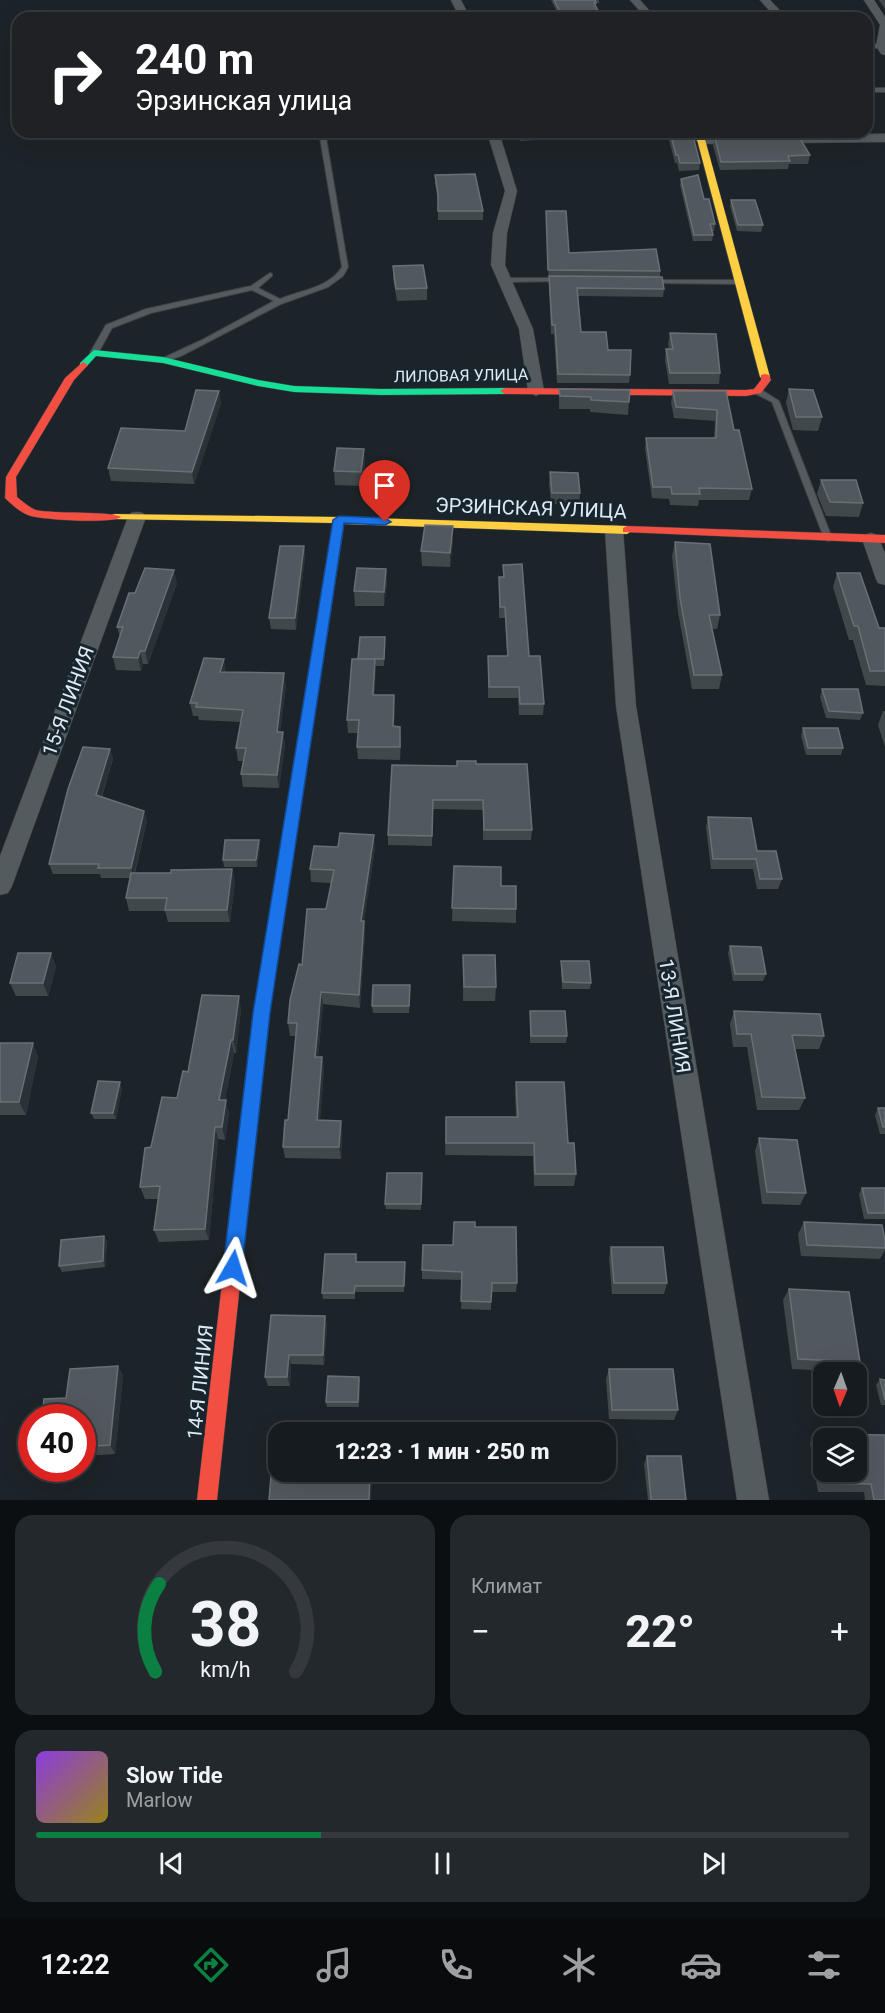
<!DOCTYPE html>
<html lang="ru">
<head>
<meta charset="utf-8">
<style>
  body { margin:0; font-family:Roboto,sans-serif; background:#23282c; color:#f1f3f6; height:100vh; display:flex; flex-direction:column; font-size:22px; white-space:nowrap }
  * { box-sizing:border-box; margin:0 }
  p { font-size:20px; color:#9ea1a4 }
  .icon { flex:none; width:33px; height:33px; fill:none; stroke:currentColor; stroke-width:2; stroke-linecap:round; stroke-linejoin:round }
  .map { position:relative; height:1500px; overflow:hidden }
  .sheet { display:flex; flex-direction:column; gap:15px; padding:15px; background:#0c0f11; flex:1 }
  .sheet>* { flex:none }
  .banner { position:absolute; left:12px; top:12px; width:861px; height:126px; border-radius:18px; box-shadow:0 6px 24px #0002,0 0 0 2px #35393d; background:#202124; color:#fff; overflow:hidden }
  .needle { width:39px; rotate:182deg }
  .buttons { position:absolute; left:813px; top:1362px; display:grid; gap:12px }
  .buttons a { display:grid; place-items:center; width:54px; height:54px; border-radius:12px; background:#161b1f; box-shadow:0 6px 24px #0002,0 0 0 2px #35393d; font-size:30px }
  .speed { position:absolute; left:18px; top:1404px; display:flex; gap:12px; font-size:30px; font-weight:700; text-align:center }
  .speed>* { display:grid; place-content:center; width:78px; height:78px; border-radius:50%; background:#161b1f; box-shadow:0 6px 24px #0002,0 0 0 2px #35393d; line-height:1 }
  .speed .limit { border:9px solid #d22; background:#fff; color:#111 }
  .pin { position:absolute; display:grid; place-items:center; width:51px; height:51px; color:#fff; margin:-62px -26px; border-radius:50% 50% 50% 0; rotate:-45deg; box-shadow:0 0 6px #0007 }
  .pin .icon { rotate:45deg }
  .me { position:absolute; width:66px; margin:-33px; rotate:6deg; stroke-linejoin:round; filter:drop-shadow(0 0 4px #0008) }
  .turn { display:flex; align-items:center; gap:21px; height:126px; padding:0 24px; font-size:27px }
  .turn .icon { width:78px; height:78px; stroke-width:2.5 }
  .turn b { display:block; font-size:42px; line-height:51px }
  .big { font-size:45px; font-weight:800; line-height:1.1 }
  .sheet .tile { flex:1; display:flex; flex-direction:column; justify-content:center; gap:9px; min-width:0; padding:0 21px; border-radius:18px; background:#23282c }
  .sheet .dial { align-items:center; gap:0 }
  .dial svg { height:156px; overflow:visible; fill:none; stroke:#35393d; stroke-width:7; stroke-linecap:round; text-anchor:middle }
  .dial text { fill:#f1f3f6; stroke:none }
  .song { display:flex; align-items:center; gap:18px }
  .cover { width:72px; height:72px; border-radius:9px; background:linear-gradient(135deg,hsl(270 70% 55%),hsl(50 70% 35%)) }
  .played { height:6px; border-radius:3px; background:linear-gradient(90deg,#0b8043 35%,#35393d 35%) }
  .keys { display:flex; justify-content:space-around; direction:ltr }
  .heat { display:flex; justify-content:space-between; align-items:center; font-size:33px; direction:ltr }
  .sheet .tiles { flex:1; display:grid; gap:15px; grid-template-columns:1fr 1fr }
  .tile:last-child { grid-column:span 2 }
  .trip { position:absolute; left:268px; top:1422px; width:348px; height:60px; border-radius:18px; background:#161b1f; box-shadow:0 6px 24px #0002,0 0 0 2px #35393d; font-weight:800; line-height:60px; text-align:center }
  .tab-bar { display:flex; height:96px; justify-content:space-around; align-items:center; background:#090b0c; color:#9ea1a4 }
  .tab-bar .icon { width:42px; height:42px }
  .tab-bar .on { color:#0b8043 }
  .tab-bar b { font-size:27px; color:#f1f3f6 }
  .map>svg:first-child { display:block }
</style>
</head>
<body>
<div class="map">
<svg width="885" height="1500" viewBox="0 0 885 1500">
  <rect width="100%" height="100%" fill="#1d2429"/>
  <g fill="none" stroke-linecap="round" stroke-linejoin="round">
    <g stroke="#3c4146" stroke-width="2">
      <g id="lane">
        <rect x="867" y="44" width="18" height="4"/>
        <rect x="867" y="88" width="18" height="4"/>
        <path d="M319,132H325L348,267L343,276L328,287L281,304L181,356L163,362L159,360L204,339L274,301L252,290L151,313L112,328L97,355H91L90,353L106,325L146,309L251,286L270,273L272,274V276L258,288L280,299C301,290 329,288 342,267Z"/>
        <path d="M560,278L562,279V281L504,282L501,280L504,278Z"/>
        <path d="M649,280H740L743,282L740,284L651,283L648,281Z"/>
        <path d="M754,389H760L779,401L832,538L831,540L828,541L824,538L772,402L754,393Z"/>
      </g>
    </g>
    <g stroke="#3c4146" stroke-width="1">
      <g id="street">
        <path d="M451,0H461L470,18H460Z"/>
        <path d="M630,0H640L656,18H646Z"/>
        <path d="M760,0H770L787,18H776Z"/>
        <path d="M864,0H874L885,17V55L881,54L876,46L880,25Z"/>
        <path d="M487,132H499L517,191L507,233L505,265L533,329L544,391L536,396L528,391L519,329L491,265L493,233L505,191Z"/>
        <path d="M885,134V142L701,144L695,140L701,136Z"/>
        <path d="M137,512L143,513L146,517L12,886L8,893L0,895V856L128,517L131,513Z"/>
        <path d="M614,525L620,526L623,530L636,706L769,1500H737L616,706L605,530L608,526Z"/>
        <path d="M871,533L877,535L885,553V585L878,583L876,579L862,539L865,535Z"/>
      </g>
    </g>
    <g stroke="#3c4146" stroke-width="1">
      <path id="fast" d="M94,350L163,357L258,380L294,386L381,389L505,388L510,391L505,394L381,395L294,392L258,386L163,363L96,356L86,367H80V363Z"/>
    </g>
    <g stroke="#3c4146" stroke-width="1">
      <g id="slow">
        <path d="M695,132H703L770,377L769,379L765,380L760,377Z"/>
        <path d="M115,514L339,517L627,526L633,530L627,534L344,524L268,1022L266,1027L260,1029L254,1027L252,1022L333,523L111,519V515Z"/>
      </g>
    </g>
    <g stroke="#3c4146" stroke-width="1">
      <g id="jam">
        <path d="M83,362L88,365L74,380L16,477L17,497C22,501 30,508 36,510C52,514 114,511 121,517C113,524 39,520 28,515C20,512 11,504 5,498L6,477L65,378Z"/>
        <path d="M765,374L769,375L771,380L761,393L746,396L505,394L500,391L505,388L746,390L754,389L761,380V375Z"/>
        <path d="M627,526L885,535V543L623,532V528Z"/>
        <path d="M260,1015L266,1017L268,1022L217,1500H197L252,1022L254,1017Z"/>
      </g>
    </g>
    <use href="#lane" fill="#545b5f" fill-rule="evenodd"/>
    <use href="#street" fill="#545b5f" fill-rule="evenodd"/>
    <use href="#fast" fill="#16e098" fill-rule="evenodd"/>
    <use href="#slow" fill="#ffcf43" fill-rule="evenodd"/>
    <use href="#jam" fill="#f24e42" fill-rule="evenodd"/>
  </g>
  <g fill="#41484c">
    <path d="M551,0H599V3H596V7L602,18H560Z"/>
    <path d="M879,0H885V9Z"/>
    <path d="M516,132H553V139L520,141Z"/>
    <path d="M667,132H692L700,163L699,170L679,171L677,163H675Z"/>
    <path d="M709,132H791L790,133L710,134Z"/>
    <path d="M715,138L810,155L808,164H789L788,169L720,170L713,146Z"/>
    <path d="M435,175L483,211V220H438V202L435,184Z"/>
    <path d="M681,179L704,199L715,224L714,231H712L713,235L712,241H693L680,185Z"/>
    <path d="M731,200L763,225L761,232L737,231L730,206Z"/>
    <path d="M546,211L569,253L660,271V277L664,289L663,297L578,296L581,332L608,350L630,375L629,383H557L554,334H551Z"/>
    <path d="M393,266L427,288V300L397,301L393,278Z"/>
    <path d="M670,333L720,373L719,384H669L665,360L666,349H669L668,344Z"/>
    <path d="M559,389L629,402L628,415L590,412V409H559Z"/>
    <path d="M789,389L822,417L818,431L793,430L786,403Z"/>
    <path d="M219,391L221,403L194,484L111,481L108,468L185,431Z"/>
    <path d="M673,391H726L734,430L752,489L749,500H699L698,506L670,505L669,499L652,498L645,449L646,438H714L715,421L674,418L671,402Z"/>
    <path d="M365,463L362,486L335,485L334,471Z"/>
    <path d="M550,472L580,493L579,505L551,504L549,484Z"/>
    <path d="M821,480L863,503L859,517L826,516L817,494Z"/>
    <path d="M453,526V540L450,567L422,566L421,551Z"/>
    <path d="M675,542L720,615L717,629H712L722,675L719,689H692L678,612L672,556Z"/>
    <path d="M304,546L305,557L296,630L271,629L269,618Z"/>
    <path d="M503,565L529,656L544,704L543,715H519L518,698H488V656H507L505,618H499V577H503Z"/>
    <path d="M386,569L387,583L384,606H355L354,591Z"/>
    <path d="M837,573L879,628H885V686L866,685L853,640H849L833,587Z"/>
    <path d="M177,583L148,664H143L141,671L116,670L113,657L120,637L117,627L135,593Z"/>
    <path d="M385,644L384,666H375L374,695L395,708L394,726L401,739L400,760L358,759L357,747L358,733H348L347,720L358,659Z"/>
    <path d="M226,672L286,685L280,732H283L285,745L279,788L243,787L241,774L243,761H238L236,748L241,722L199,720L198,716H193L190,703Z"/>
    <path d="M822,689L863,713L860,720L826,718L820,697Z"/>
    <path d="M883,711H885V747L878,725Z"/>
    <path d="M803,728L843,748L841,755H806L801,736Z"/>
    <path d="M110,749L113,759L102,797L144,811L147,821L135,873H171L232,869L235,882L230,922H168L165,911H129L126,898L130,878H101L100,874H53L49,864Z"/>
    <path d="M476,764L532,830L531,840H483V810L433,809L432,846L388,845V835L457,766Z"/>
    <path d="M708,817L757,851L782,879L778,889H757L753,869H711L706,827Z"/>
    <path d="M259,840L260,847L257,867H224L223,860Z"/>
    <path d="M338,847L375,848L364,921L365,934L360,1008L323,1004L318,1057H322L324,1069L320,1120L341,1121L342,1132L341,1159L285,1158L283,1147L288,1120L296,1036H290L288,1023L302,965L326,909L331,883L311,882L310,869Z"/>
    <path d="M454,866L501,886L516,909V923L452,921Z"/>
    <path d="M730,946L766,974L763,981H733L728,953Z"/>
    <path d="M51,953L56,967L48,996H16L10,983Z"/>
    <path d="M463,955L496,987L495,1001H463Z"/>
    <path d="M561,961L591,983L590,989H562L561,968Z"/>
    <path d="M410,992L409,1013H373L372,1006Z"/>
    <path d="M241,1009L236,1053H234L225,1100L229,1113L225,1140L218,1139L209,1240L159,1242L154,1230L158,1199H145L140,1187L151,1147L177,1098L188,1072Z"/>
    <path d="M530,1011L567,1036L566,1043H530Z"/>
    <path d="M734,1011L824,1036L819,1049H795L805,1098L799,1110H757L747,1047H733L730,1024Z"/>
    <path d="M0,1043L38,1056L26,1115H0Z"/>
    <path d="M516,1082L568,1143L576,1174L574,1186H534L533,1156L445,1155L446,1117H516L515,1095Z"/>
    <path d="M122,1088L116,1119H94L91,1113Z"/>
    <path d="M878,1108H885V1134H880L875,1115Z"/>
    <path d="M759,1138L806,1193L800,1205L762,1204L755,1151Z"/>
    <path d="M422,1173L421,1210L386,1209L385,1204Z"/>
    <path d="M862,1188H885V1219H864L859,1194Z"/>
    <path d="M804,1222L885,1240V1250L880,1259L801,1256L798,1234Z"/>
    <path d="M104,1236L107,1242L105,1267L62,1272L59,1266Z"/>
    <path d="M453,1245L517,1283L516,1292H491V1310L461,1309L462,1280L422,1279V1270Z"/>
    <path d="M611,1247L667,1283L664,1294H612L609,1258Z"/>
    <path d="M357,1260V1262L405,1268L404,1292H355V1299H323L322,1293Z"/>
    <path d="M789,1289L860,1362L853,1372L792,1369L783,1300Z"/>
    <path d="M325,1316L327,1326L324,1365L291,1364L290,1386H268L265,1377Z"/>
    <path d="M118,1366L123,1376L115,1454L82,1456V1418L66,1398Z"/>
    <path d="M609,1369L678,1410L674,1420L609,1419L606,1379Z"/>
    <path d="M359,1377L360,1382L359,1407H327L326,1402Z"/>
    <path d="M880,1379L885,1380V1405H881L876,1385Z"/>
    <path d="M816,1434L885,1436V1500H865L864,1492H818L810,1443Z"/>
    <path d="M647,1456L686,1500H648L644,1464Z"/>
  </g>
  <g fill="#2b3237">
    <path d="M219,391L221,403L194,484L192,472Z"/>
    <path d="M364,449L365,463L362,486L361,472Z"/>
    <path d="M453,526V540L450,567V553Z"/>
    <path d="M304,546L305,557L296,630L295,618Z"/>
    <path d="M386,569L387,583L384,606V592Z"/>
    <path d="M174,570L177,583L148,664L145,651Z"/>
    <path d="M140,651L143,664L141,671L138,658Z"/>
    <path d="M224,659L226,672H220Z"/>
    <path d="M375,659L376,672L374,708L373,695Z"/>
    <path d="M284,673L286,685L278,745L277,732Z"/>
    <path d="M394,695L395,708L393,739V726Z"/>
    <path d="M283,732L285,745L279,788L277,775Z"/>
    <path d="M110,749L113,759L99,805L96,795Z"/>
    <path d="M144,811L147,821L133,878L131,868Z"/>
    <path d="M374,835L375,848L364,921L365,934L360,1008L359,995L361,921Z"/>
    <path d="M259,840L260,847L257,867L256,860Z"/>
    <path d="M232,869L235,882L230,922L227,910Z"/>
    <path d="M51,953L56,967L48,996L43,983Z"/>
    <path d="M321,992L323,1004L317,1069L315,1057Z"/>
    <path d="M239,996L241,1009L236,1053L233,1040Z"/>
    <path d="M231,1040L234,1053L223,1112L219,1100Z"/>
    <path d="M33,1043L38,1056L26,1115L19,1102Z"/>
    <path d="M322,1057L324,1069L319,1132L317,1120Z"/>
    <path d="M120,1082L122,1088L116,1119L113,1113Z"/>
    <path d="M226,1100L229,1113L225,1140L222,1127Z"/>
    <path d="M341,1121L342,1132L341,1159L339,1147Z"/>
    <path d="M215,1127L218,1139L209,1240L205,1229Z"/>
    <path d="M104,1236L107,1242L105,1267L103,1261Z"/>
    <path d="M325,1316L327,1326L324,1365L323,1355Z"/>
    <path d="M289,1355L291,1364L290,1386L287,1377Z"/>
    <path d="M118,1366L123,1376L115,1454L110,1445Z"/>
    <path d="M359,1377L360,1382L359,1407L358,1402Z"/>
    <path d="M370,1472L372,1478L371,1500H369Z"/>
  </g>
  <g fill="#52595e" stroke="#687075" stroke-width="1.5" fill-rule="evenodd">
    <path d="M554,0H595L596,3H594L602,18H563Z"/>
    <path d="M724,14L727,18H680L679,16Z"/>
    <path d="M519,132H553L554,133L520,135Z"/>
    <path d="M670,132H692L700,163H680L678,155H676Z"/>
    <path d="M799,137L810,155L788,156L790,161L721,162L715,138Z"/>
    <path d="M475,174L483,211H438V193L435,175Z"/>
    <path d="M698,175L704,199H709L715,224H710L713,235H694L681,179Z"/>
    <path d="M731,200H755L763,225H738Z"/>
    <path d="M546,211H566L569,253L656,249L660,271L548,270Z"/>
    <path d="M423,265L427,288L396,289L393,266Z"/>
    <path d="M549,276L662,277L664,289L577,288L581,332H606L608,350H631L630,375L558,374L555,325H552Z"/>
    <path d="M670,333L716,334L720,373H670L666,349H673Z"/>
    <path d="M559,389L630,390L629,402L591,400V397L560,396Z"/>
    <path d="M789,389L813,390L822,417H796Z"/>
    <path d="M196,390L219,391L192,472L108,468L121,428L185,431Z"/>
    <path d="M673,391H726L734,430H739L752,489L699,488L700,494H672L671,487H653L646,438H716L717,410L676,407Z"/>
    <path d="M337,448L364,449L361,472L334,471Z"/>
    <path d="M550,472L578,473L580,493H552Z"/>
    <path d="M821,480H856L863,503L830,502Z"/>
    <path d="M425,525L453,526L450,553L421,551Z"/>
    <path d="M675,542L710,544L720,615H709L722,675H694L680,598Z"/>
    <path d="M280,546H304L295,618H269Z"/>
    <path d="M522,564L529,656H540L544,704H520L519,687H489L488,656H508L505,607H500L499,577H504L503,565Z"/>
    <path d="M145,568L174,570L145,651H140L138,658L113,657L123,627H117L129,593H135Z"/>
    <path d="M357,568L386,569L384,592L354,591Z"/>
    <path d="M837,573H860L879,628H885V671H870L858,626H854Z"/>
    <path d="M360,637H385L384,659H358Z"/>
    <path d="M204,658L224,659L220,672L284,673L277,732H283L277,775L241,774L246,748H236L243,710L196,707L197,703H190Z"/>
    <path d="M352,659H375L373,695H394L393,726L400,727V747H357L359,720H347Z"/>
    <path d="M822,689H858L863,713L829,711Z"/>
    <path d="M803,728H838L843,748H808Z"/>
    <path d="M83,747L110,749L96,795L144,811L131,868H98L99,864H49L68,789Z"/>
    <path d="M457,761H476V764H527L532,830H484L483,800H433L432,836L388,835L392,765L457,766Z"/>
    <path d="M708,817L751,818L757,851H776L782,879H760L756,859H713Z"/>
    <path d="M340,833L374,835L361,921H364L359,995L321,992L315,1057H322L317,1120L341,1121L339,1147H283L285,1120H288L297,1023H288L290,1000L299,964L302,965L307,909H326L334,870L310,869L314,846L338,847Z"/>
    <path d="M225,840H259L256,860H223Z"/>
    <path d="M454,866L501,867V886H516V909L452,908Z"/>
    <path d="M232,869L227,910H165L167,898H126L131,873H171V870Z"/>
    <path d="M730,946L761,947L766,974H735Z"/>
    <path d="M18,953H51L43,983H10Z"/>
    <path d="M463,955H495L496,987H464Z"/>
    <path d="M561,961H589L591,983L563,982Z"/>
    <path d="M373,985H410L409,1006H372Z"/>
    <path d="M202,995L239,996L233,1040H231L219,1100H226L222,1127H215L205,1229L154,1230L160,1186L140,1187L145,1148L151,1147L162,1097L177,1098L183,1071L188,1072Z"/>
    <path d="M530,1011H565L567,1036H531Z"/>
    <path d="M734,1011L820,1014L824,1036L792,1035L805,1098L762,1097L751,1034H737Z"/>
    <path d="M0,1043H33L19,1102H0Z"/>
    <path d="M98,1081L120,1082L113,1113H91Z"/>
    <path d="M516,1082H564L568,1143H574L576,1174H535L534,1143H446V1117H518Z"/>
    <path d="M878,1108H885V1127H883Z"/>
    <path d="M759,1138L797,1140L806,1193L767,1192Z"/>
    <path d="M387,1173H422L421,1204H385Z"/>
    <path d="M862,1188H885V1213H868Z"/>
    <path d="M454,1222H475V1227H516L517,1283H492L491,1302L461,1301L462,1272L422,1270L423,1245H453Z"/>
    <path d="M804,1222L882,1225L885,1240V1248L807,1245Z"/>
    <path d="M104,1236L103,1261L59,1266L61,1240Z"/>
    <path d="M611,1247H663L667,1283H614Z"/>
    <path d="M325,1254H356V1262H405L404,1286H355L354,1293H322Z"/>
    <path d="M789,1289L849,1292L860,1362L798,1359Z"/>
    <path d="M271,1315L325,1316L323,1355H289L287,1377H265Z"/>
    <path d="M118,1366L110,1445L82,1447V1418H42L44,1399L66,1398L70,1369Z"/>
    <path d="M609,1369H673L678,1410H612Z"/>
    <path d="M328,1376L359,1377L358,1402H326Z"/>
    <path d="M880,1379L885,1380V1400Z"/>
    <path d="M816,1434L885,1435V1500H874L871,1484L825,1483ZM824,1438H856V1472H824Z"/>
    <path d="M647,1456H681L686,1500H651Z"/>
    <path d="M338,1472H370L369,1500H269L271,1476L338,1477Z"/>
  </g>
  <path fill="#1a73e8" stroke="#114b97" stroke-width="1.5" d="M339,516L385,518L391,522L385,525L344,523L270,1013L242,1268L239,1275L233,1278L226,1275L223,1268L253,1013L333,520Z"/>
  <g text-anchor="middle" stroke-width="6" stroke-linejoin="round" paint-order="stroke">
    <g font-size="16" fill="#e0e9f0" stroke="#17252f">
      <text transform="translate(461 375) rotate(-1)" y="6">ЛИЛОВАЯ УЛИЦА</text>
    </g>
    <g font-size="20" fill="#e0e9f0" stroke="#17252f">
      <text transform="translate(531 508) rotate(2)" y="7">ЭРЗИНСКАЯ УЛИЦА</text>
      <text transform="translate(68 701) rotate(-70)" y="7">15-Я ЛИНИЯ</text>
      <text transform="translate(675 1016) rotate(81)" y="7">13-Я ЛИНИЯ</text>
      <text transform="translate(200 1382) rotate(-84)" y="7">14-Я ЛИНИЯ</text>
    </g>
  </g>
</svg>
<div class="buttons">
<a><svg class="needle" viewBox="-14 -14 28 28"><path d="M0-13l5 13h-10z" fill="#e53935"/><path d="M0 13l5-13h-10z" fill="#9ea1a4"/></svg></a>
<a><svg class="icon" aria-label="layers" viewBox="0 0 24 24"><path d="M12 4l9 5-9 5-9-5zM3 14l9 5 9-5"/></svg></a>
</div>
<div class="speed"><div class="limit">40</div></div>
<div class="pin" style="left:385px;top:522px;background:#d93025"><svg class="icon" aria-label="arrive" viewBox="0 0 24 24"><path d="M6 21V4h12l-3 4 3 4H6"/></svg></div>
<svg class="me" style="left:233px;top:1268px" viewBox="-20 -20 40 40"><path d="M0-17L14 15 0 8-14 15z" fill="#1a73e8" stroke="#fff" stroke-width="4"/></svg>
<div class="trip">12:23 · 1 мин · 250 m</div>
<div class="banner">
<div class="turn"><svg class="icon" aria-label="right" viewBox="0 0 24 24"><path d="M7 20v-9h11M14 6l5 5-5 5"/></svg><div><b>240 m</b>Эрзинская улица</div></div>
</div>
</div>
<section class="sheet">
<div class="tiles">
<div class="tile dial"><svg viewBox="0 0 100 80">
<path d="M14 69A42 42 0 1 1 86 69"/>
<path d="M14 69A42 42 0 0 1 16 24" stroke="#0b8043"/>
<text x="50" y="56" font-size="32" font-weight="700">38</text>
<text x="50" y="72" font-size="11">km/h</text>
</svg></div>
<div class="tile"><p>Климат</p>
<div class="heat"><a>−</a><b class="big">22°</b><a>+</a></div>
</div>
<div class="tile">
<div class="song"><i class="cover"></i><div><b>Slow Tide</b><p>Marlow</p></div></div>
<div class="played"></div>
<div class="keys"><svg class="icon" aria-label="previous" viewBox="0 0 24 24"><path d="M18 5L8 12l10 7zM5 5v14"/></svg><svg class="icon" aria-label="pause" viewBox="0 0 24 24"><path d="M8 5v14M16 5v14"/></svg><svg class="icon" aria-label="next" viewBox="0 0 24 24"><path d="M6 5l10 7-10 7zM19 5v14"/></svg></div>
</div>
</div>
</section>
<nav class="tab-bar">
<b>12:22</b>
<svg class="icon on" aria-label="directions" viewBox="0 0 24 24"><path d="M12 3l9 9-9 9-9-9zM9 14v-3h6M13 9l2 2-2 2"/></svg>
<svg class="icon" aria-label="music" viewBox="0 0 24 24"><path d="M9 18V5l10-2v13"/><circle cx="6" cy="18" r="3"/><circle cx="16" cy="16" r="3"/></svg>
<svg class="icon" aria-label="phone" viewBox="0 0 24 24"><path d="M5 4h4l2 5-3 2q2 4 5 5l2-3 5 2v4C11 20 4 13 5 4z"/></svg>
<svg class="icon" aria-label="climate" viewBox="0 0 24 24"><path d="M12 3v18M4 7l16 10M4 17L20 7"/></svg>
<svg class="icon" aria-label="car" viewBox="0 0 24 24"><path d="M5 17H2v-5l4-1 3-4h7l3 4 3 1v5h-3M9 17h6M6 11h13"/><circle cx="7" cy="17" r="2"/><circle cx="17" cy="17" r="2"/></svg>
<svg class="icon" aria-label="filters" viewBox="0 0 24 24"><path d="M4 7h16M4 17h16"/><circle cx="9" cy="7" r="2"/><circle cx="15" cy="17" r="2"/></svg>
</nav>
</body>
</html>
